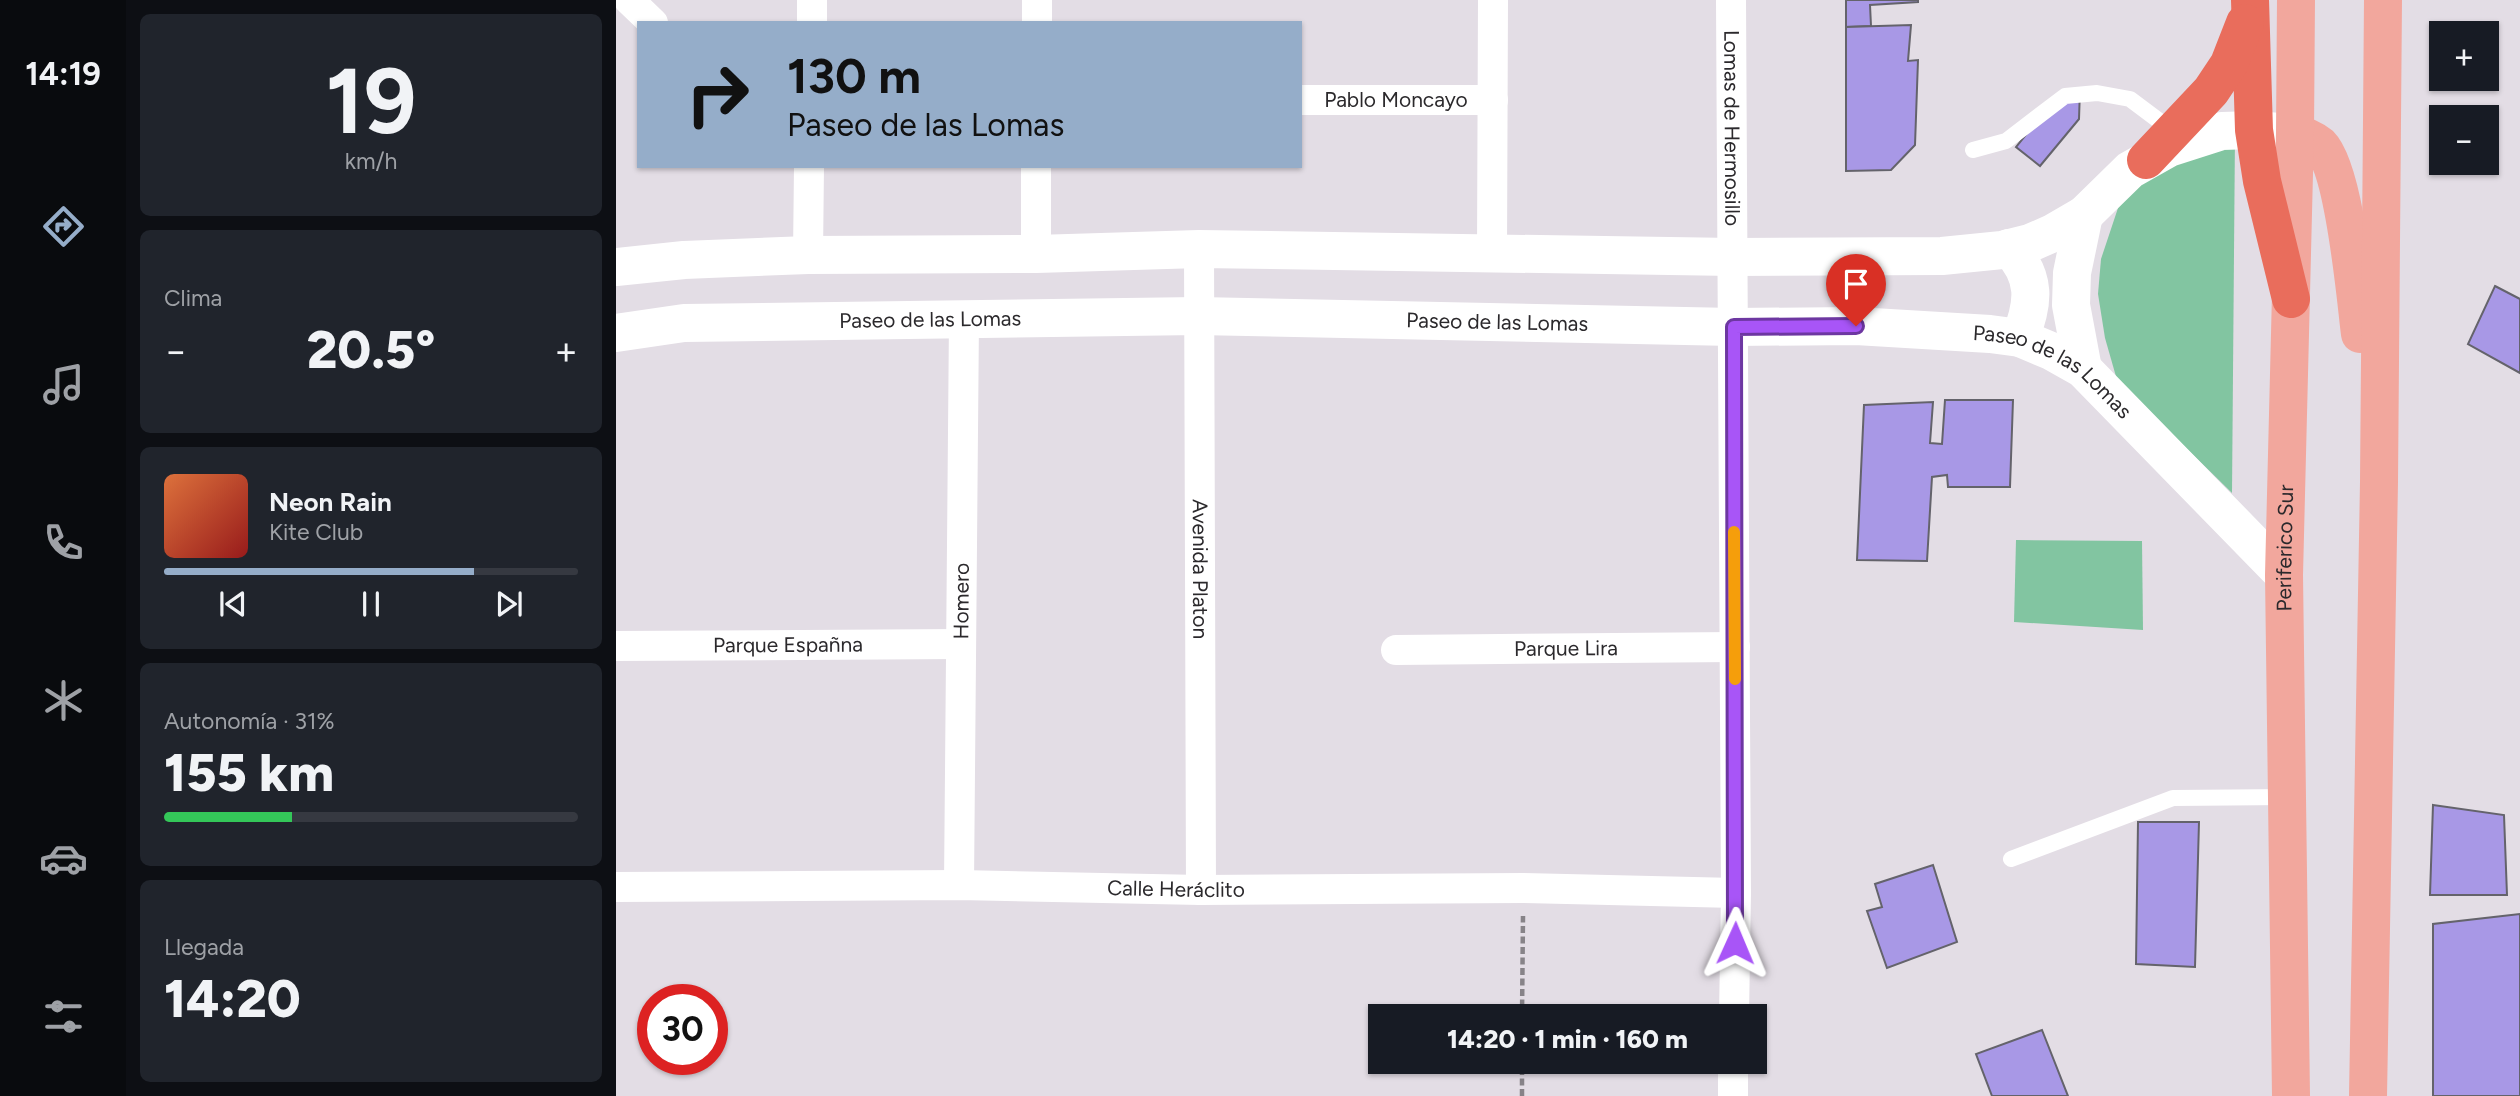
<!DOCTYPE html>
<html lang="es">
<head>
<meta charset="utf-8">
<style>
  body { margin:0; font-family:Figtree,sans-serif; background:#20242c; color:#f1f3f6; height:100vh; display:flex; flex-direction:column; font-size:26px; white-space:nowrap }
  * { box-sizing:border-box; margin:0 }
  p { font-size:23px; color:#9ea1a6 }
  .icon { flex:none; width:38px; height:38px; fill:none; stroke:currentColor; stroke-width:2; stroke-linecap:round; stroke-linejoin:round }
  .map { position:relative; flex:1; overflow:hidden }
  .sheet { display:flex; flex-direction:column; gap:14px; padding:14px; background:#0d0f14; width:490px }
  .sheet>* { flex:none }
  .guide { position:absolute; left:21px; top:21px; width:665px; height:147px; border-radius:0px; box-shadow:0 2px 5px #0004; background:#95adc9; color:#111; overflow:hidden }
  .controls { position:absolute; left:1813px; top:21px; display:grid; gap:14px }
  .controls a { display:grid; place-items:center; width:70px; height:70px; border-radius:0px; background:#171b24; box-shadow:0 2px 5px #0004; font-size:35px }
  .speed { position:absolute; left:21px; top:984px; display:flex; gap:14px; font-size:35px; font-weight:700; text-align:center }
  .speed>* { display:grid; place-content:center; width:91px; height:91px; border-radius:50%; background:#171b24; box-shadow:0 2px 5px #0004; line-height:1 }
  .speed .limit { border:10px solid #d22; background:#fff; color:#111 }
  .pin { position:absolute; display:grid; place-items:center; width:60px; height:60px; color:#fff; margin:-72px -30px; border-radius:50% 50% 50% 0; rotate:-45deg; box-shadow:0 0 7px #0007 }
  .pin .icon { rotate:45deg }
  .me { position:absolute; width:77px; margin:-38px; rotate:1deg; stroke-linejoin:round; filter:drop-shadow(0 0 5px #0008) }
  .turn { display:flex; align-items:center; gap:24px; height:147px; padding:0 35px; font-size:32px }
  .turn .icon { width:91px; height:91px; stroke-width:2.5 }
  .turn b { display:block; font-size:49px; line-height:60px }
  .big { font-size:52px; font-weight:800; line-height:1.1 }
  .sheet .card { flex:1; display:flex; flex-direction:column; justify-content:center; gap:10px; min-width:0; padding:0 24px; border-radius:10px; background:#20242c }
  .sheet .dial { align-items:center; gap:0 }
  .dial b { font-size:91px; line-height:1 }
  .song { display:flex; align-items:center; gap:21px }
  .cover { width:84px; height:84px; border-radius:10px; background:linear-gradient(135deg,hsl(20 70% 55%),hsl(0 70% 35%)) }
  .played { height:7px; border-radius:4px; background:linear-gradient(90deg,#95adc9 75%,#363941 75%) }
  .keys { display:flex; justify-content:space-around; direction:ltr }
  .heat { display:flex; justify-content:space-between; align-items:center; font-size:38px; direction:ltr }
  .charge { height:10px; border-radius:5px; background:linear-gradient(90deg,#34c759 31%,#363941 0) }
  .trip { position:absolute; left:752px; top:1004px; width:399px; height:70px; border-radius:0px; background:#171b24; box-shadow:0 2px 5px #0004; font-weight:800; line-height:70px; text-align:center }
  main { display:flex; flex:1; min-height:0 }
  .menu { display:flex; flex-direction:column; width:126px; justify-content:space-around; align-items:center; background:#090b0e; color:#9ea1a6 }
  .menu .icon { width:49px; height:49px }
  .menu .on { color:#95adc9 }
  .menu b { font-size:32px; color:#f1f3f6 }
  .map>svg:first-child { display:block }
</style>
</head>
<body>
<main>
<nav class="menu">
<b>14:19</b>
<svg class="icon on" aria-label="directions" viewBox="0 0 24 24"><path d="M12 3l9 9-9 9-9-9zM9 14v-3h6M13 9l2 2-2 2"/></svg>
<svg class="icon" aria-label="music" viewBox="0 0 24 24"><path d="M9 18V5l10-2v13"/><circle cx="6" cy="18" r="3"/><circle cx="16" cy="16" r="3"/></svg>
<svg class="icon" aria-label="phone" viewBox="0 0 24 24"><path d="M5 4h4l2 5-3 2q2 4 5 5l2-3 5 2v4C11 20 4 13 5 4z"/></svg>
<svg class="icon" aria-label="climate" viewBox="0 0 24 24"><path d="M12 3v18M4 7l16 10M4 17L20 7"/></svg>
<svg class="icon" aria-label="car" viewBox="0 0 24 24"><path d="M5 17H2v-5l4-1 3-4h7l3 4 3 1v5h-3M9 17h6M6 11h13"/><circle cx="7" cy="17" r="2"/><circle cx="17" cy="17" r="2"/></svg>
<svg class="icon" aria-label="filters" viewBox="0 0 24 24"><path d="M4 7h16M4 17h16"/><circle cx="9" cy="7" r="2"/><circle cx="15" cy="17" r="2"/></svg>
</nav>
<section class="sheet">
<div class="card dial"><b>19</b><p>km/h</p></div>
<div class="card"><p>Clima</p>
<div class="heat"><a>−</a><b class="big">20.5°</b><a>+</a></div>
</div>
<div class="card">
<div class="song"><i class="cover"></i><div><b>Neon Rain</b><p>Kite Club</p></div></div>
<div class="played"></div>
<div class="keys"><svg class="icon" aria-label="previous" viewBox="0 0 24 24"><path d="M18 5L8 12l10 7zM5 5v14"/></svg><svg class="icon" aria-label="pause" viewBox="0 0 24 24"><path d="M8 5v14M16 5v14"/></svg><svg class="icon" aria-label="next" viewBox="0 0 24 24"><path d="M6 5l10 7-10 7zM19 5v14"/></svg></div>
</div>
<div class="card"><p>Autonomía · 31%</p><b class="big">155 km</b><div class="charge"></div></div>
<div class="card"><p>Llegada</p><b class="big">14:20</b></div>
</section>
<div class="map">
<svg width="1904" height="1096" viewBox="0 0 1904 1096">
  <rect width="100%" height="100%" fill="#e3dde5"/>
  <g fill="#82c5a1">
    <path d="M1619,134L1616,493L1501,380L1489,338L1482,294L1485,259L1504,202L1523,173Z"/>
    <path d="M1400,540L1526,541L1527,630L1398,622Z"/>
  </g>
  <g fill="#a898e6" stroke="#64636b" stroke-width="2">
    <path d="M1230,0H1302V2L1254,5L1255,26L1230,27Z"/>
    <path d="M1295,25L1292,61L1302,60L1299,145L1275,170L1230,171V27Z"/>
    <path d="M1464,89L1463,119L1424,166L1400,147L1445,91Z"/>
    <path d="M1879,286L1904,299V373L1852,344Z"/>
    <path d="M1329,400H1397L1394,487H1332L1331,475L1316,477L1311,561L1241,560L1248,405L1317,402L1314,443L1326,444Z"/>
    <path d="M1817,805L1888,815L1891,895H1814Z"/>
    <path d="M1522,822H1583L1579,967L1520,964Z"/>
    <path d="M1317,865L1341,942L1271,968L1251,911L1266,907L1259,884Z"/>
    <path d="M1904,914V1096H1817V924Z"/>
    <path d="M1426,1030L1452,1096H1376L1360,1054Z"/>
  </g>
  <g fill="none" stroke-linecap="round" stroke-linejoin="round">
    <g stroke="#878388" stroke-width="4.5" stroke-dasharray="7 3.5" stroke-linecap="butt">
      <path d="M906,1017L907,916"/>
      <path d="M906,1096V1062"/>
    </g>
    <g stroke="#fff" stroke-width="16">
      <path d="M1357,150L1390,141L1449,96L1481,93L1514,99L1558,132"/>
      <path d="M1395,859L1557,798L1671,797"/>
    </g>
    <g stroke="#fff" stroke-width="30">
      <path d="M13,0L37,23"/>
      <path id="s1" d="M1115,0L1120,893L1118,1017"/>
      <path d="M196,23V0"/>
      <path d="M421,23V0"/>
      <path id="s2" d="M684,100H877"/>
      <path id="s3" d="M583,249L585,890"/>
      <path d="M876,252L877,0"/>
      <path d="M420,254V166"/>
      <path d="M192,255L193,166"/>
      <path id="s4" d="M0,646L344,644"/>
      <path id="s5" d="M780,650L1119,647"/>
      <path id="s6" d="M343,885L348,318"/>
      <path id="s7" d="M0,887L343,885L585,890L907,888L1120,893"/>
      <path d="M1117,1096V1062"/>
    </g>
    <g stroke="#fff" stroke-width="38">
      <path d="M1393,248C1421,277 1418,303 1404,338"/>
      <path d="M0,267L68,260L192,255L420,254L583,249L1118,257L1326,256L1386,250L1414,243L1437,233L1468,215L1514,170L1553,148L1606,131L1638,130L1679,133"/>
      <path id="s8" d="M0,333L68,323L582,316L1118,327L1240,326L1374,334L1404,338L1435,351L1467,369L1668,575"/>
      <path d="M1467,369L1455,305L1456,273L1468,215"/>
    </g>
    <g stroke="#f2a79d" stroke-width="38">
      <path d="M1679,133C1688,136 1697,139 1704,145C1729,170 1739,294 1744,334"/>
      <path id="s9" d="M1675,1096L1668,575L1679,133L1680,0"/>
      <path d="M1752,1096L1763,482L1767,0"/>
    </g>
    <g stroke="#e96d5c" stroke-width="38">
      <path d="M1634,0L1638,130L1646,181L1675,299"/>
      <path d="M1530,160L1595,91L1613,64L1629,23"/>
    </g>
  </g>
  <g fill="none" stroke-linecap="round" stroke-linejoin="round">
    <g stroke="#6d37a1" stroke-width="18">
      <path id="route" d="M1119,943L1118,327L1240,326"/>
    </g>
    <use href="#route" stroke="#a855f7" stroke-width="12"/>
    <path stroke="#f59e0b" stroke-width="12" d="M1118,532L1119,679"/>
  </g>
  <g text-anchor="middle" stroke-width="5" stroke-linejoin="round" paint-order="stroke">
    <g font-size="21" fill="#2b292c" stroke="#fff">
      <text dy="7" stroke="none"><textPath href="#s2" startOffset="96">Pablo Moncayo</textPath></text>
      <text dy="7" stroke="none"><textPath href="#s1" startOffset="128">Lomas de Hermosillo</textPath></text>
      <text dy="7" stroke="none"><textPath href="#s8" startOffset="315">Paseo de las Lomas</textPath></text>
      <text dy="7" stroke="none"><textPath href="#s8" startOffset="882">Paseo de las Lomas</textPath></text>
      <text dy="7" stroke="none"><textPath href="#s8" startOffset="1449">Paseo de las Lomas</textPath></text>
      <text dy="7" stroke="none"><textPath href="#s9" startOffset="548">Periferico Sur</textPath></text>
      <text dy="7" stroke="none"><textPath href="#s3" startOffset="320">Avenida Platon</textPath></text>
      <text dy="7" stroke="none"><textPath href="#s6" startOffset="284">Homero</textPath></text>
      <text dy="7" stroke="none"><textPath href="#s4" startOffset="172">Parque Españna</textPath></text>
      <text dy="7" stroke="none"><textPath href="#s5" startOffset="170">Parque Lira</textPath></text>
      <text dy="7" stroke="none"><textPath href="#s7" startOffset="560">Calle Heráclito</textPath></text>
    </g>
  </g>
</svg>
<div class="controls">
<a>+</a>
<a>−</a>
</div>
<div class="speed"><div class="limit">30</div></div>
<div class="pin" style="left:1240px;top:326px;background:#d93025"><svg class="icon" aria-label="arrive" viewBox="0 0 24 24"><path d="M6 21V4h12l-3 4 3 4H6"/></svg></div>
<svg class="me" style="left:1119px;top:943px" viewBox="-20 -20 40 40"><path d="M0-17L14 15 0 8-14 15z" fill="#a855f7" stroke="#fff" stroke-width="4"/></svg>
<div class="trip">14:20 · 1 min · 160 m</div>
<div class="guide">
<div class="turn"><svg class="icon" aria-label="right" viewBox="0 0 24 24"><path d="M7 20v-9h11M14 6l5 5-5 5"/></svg><div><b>130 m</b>Paseo de las Lomas</div></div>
</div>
</div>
</main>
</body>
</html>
